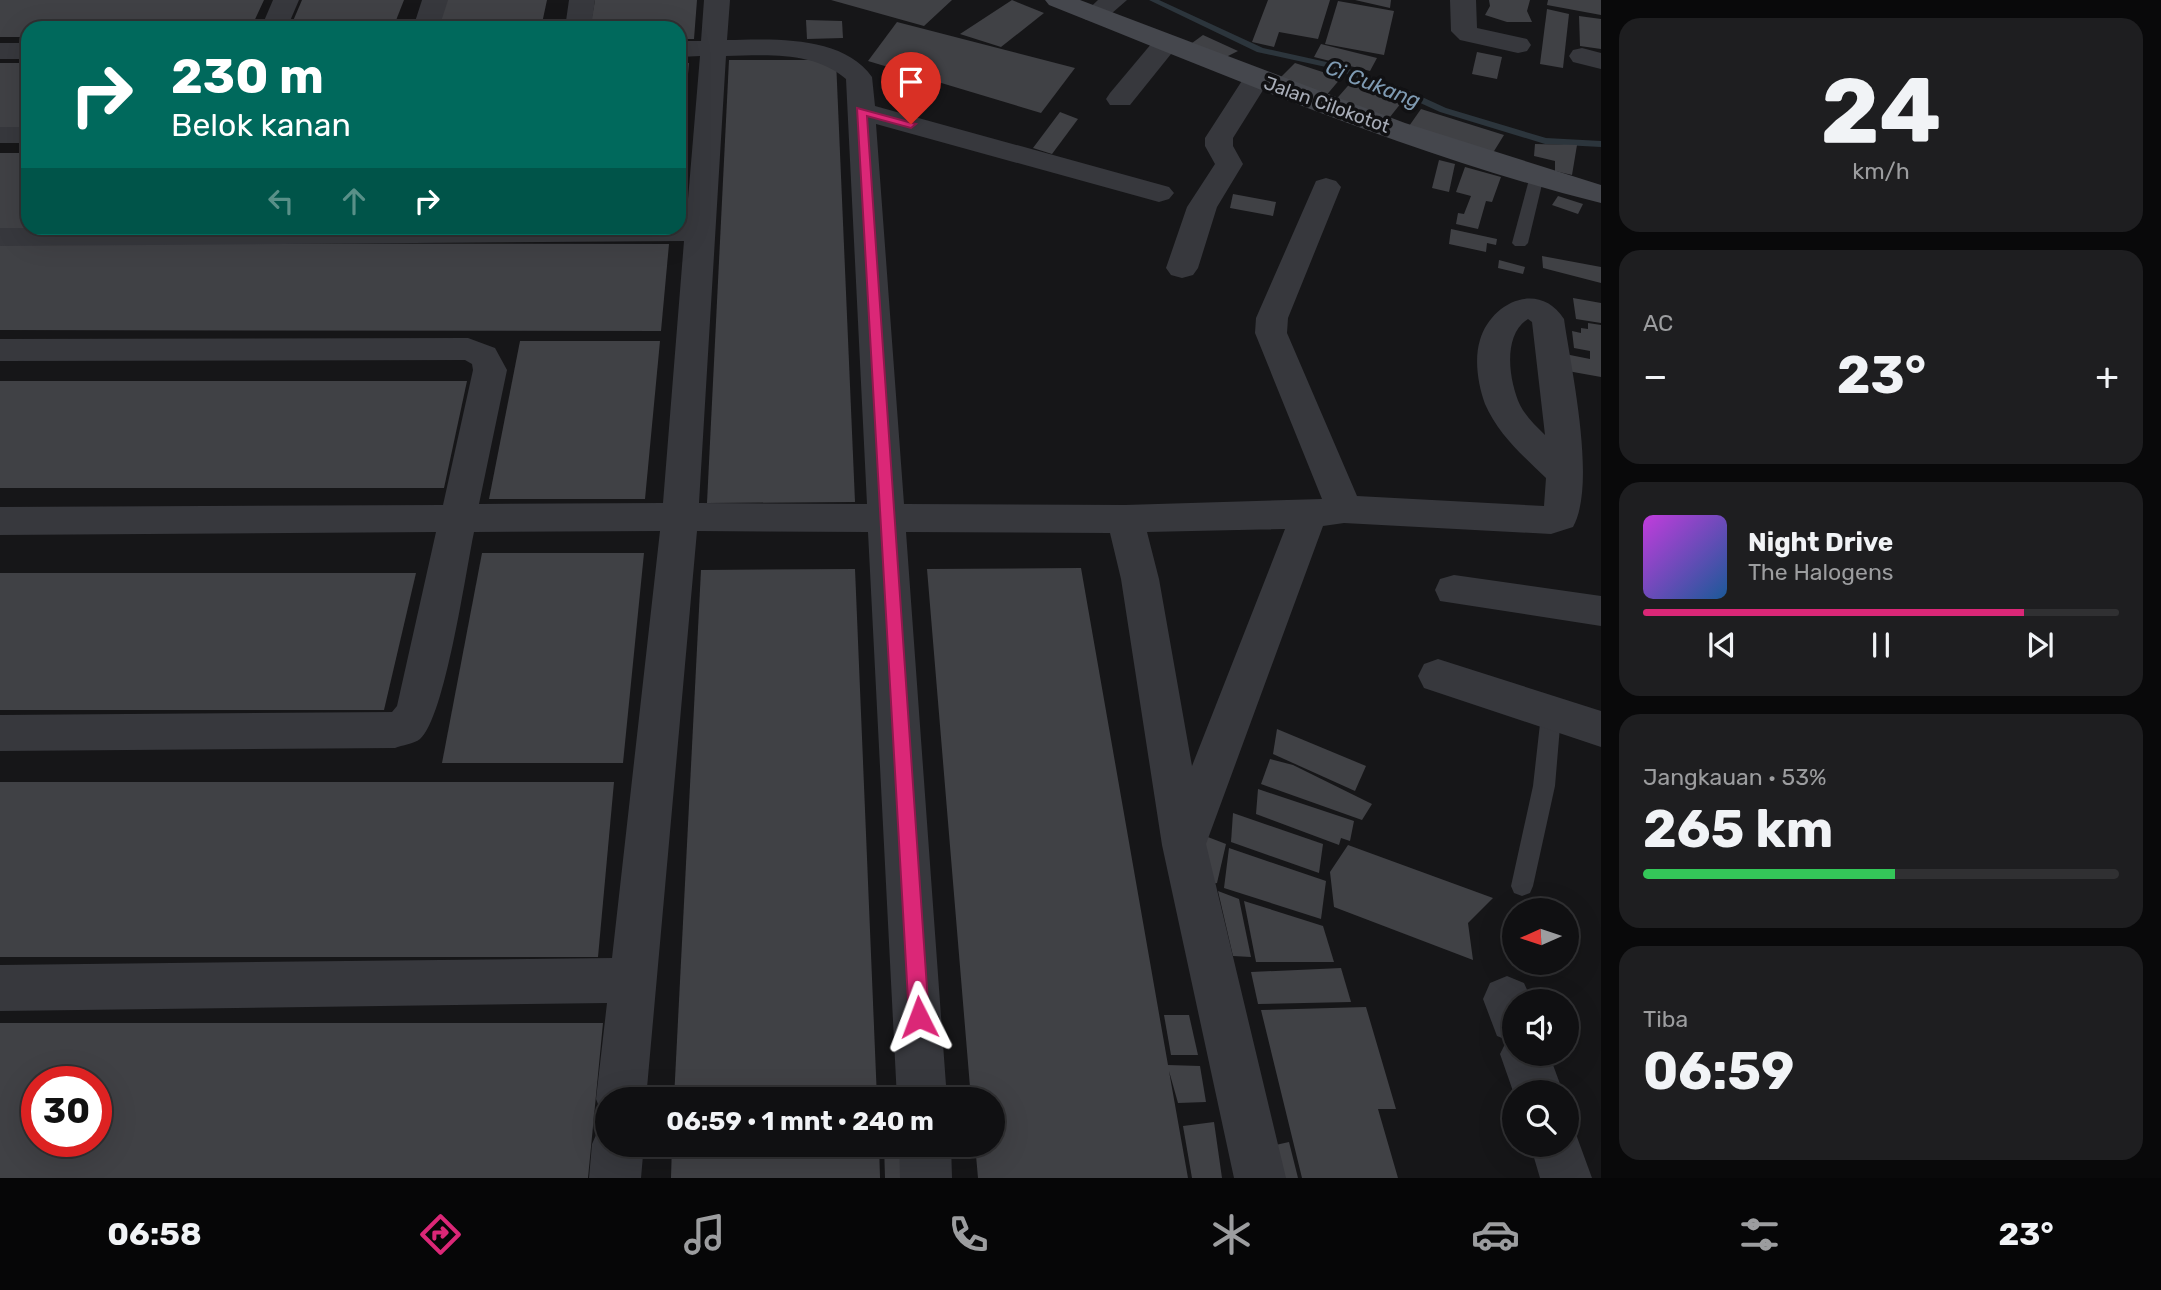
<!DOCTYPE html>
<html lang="id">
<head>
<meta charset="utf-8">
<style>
  body { margin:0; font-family:Rubik,sans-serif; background:#1e1e20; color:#f1f3f6; height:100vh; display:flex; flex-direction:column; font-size:26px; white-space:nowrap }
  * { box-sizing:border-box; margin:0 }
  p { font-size:23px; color:#9c9d9f }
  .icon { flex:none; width:38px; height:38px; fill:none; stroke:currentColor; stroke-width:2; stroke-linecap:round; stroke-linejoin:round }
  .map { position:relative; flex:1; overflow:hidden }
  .panel { display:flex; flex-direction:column; gap:18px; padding:18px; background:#09090a; width:560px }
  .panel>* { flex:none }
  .banner { position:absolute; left:21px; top:21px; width:665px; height:214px; border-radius:21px; box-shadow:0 7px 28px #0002,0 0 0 2px #303032; background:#00695c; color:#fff; overflow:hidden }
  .needle { width:46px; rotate:267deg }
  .tools { position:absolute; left:1502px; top:898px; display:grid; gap:14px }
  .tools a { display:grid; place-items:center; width:77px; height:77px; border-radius:50%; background:#101012; box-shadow:0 7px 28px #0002,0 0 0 2px #303032; font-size:35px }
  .speed { position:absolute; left:21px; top:1066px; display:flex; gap:14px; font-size:35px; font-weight:700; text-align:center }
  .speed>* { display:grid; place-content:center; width:91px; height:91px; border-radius:50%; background:#101012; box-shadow:0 7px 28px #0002,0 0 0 2px #303032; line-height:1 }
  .speed .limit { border:10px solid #d22; background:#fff; color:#111 }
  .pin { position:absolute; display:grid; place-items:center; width:60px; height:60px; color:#fff; margin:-72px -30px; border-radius:50% 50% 50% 0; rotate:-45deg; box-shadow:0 0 7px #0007 }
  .pin .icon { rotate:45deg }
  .me { position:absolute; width:77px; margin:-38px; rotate:357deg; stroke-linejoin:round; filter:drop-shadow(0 0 5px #0008) }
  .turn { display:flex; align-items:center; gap:24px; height:147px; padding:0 35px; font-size:32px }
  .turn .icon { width:91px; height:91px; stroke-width:2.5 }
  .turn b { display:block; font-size:49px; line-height:60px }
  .lanes { display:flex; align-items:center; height:66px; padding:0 35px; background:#0003; justify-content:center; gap:35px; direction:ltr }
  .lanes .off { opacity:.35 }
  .big { font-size:52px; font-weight:700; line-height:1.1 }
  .panel .widget { flex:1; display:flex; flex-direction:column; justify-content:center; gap:10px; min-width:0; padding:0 24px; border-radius:21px; background:#1e1e20 }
  .panel .dial { align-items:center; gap:0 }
  .dial b { font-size:91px; line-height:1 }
  .song { display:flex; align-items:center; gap:21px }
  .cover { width:84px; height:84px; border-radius:10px; background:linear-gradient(135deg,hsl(290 70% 55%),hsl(210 70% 35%)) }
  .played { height:7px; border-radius:4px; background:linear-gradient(90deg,#db2777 80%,#303032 80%) }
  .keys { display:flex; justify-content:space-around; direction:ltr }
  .heat { display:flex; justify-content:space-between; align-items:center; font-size:38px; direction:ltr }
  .charge { height:10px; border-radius:5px; background:linear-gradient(90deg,#34c759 53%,#303032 0) }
  .trip { position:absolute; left:595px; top:1087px; width:410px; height:70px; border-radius:35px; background:#101012; box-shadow:0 7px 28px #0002,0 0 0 2px #303032; font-weight:700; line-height:70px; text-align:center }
  .tab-bar { display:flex; height:112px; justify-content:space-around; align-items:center; background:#060607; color:#9c9d9f }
  .tab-bar .icon { width:49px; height:49px }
  .tab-bar .current { color:#db2777 }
  .tab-bar b { font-size:32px; color:#f1f3f6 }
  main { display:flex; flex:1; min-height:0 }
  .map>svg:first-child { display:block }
</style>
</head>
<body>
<main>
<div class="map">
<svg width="1601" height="1178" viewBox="0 0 1601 1178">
  <rect width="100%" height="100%" fill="#161618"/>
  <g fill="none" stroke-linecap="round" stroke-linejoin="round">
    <path fill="#2c353c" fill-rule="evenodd" d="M1149,0H1159L1263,48L1331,63L1398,86L1446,108L1546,138L1601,141V147L1545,144L1440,112L1392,90L1326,67L1257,52Z"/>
  </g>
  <g fill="#404145" fill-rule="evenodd">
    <path d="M0,0H264L251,28H28V37H0Z"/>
    <path d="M404,0L393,28H290L302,0Z"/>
    <path d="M446,0H547L541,28H437Z"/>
    <path d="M595,0H697L694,39H679V28H590Z"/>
    <path d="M831,0H952L924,26Z"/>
    <path d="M1012,0L1044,13L1001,47L960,34Z"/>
    <path d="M1268,0H1330L1318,39L1279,32L1274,47L1252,42Z"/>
    <path d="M1355,0H1391L1390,8Z"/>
    <path d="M1489,0H1530L1527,11L1532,22H1507L1485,15L1490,6Z"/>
    <path d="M1548,0H1601V15L1547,5Z"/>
    <path d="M1338,1L1394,11L1384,55L1325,44Z"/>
    <path d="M1547,9L1569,14L1563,68L1540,64Z"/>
    <path d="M1579,16L1601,19V49L1580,46Z"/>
    <path d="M806,20L842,21L843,38L807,39Z"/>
    <path d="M897,22L1075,68L1041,113L868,61Z"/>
    <path d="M1203,35L1238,51L1222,59L1188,46Z"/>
    <path d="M1321,44L1377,58L1370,71L1314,57Z"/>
    <path d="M1477,52L1502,57L1497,79L1472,74Z"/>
    <path d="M729,60H836L855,502L707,503Z"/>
    <rect x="0" y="63" width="28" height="64"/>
    <path d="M679,63H689L683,127H679Z"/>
    <path d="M1295,63L1341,78L1324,98L1277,81Z"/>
    <path d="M1353,80L1405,98L1386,122L1333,103Z"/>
    <path d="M1421,109L1504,135L1491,156L1407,129Z"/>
    <path d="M1060,112L1078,119L1052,154L1033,148Z"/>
    <path d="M1535,144L1577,145L1572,175L1555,171V161L1534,156Z"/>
    <rect x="0" y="153" width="28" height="75"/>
    <path d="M1439,160L1455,164L1449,192L1432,188Z"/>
    <path d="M1465,167L1501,177L1492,202L1486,201L1478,229L1456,224L1458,213L1464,214L1471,196L1456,192Z"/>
    <path d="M1233,194L1276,202L1273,216L1230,208Z"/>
    <path d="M1558,196L1583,204L1578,214L1552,205Z"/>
    <path d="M1451,229L1497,239L1496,245L1487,243L1486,252L1449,244Z"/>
    <path d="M0,243L669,244L661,331L0,330Z"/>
    <path d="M1542,256L1601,267V283L1543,268Z"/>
    <path d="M1499,260L1525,267L1523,274L1498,268Z"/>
    <path d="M1573,298L1601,303V323L1576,319Z"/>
    <path d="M1588,323L1601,325V377L1562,370L1560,353L1590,359V351L1574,348L1572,331L1581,333V328L1588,329Z"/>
    <path d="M520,341H660L645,499H489Z"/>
    <path d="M0,381H467L444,488H0Z"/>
    <path d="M482,553H644L623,763H442Z"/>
    <path d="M1081,568L1168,1065L1200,1066L1206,1102L1178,1103L1169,1071L1188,1178H978L975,1144H992V1099H971L927,569Z"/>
    <path d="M855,569L877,1099H674L701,570Z"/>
    <path d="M0,573H416L384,710H0Z"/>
    <path d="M1277,729L1366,766L1355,791L1273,754Z"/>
    <path d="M1270,759L1293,765L1372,804L1362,820L1261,784Z"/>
    <path d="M0,782H614L598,957H0Z"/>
    <path d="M1258,789L1354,821L1350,841L1341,838L1339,845L1256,814Z"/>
    <path d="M1233,813L1323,844L1319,873L1231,842Z"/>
    <path d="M1200,834L1226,844L1217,883L1205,885Z"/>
    <path d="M1348,845L1493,898L1468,923L1473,960L1334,907L1330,872Z"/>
    <path d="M1229,848L1326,881L1321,919L1224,888Z"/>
    <path d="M1218,891L1239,899L1251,957L1233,956Z"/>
    <path d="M1244,901L1323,926L1334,962H1256Z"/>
    <path d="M1341,968L1351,1002L1258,1004L1251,972Z"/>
    <path d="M1366,1007L1396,1109H1378L1398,1178H1302L1261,1010Z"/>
    <path d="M1164,1015H1189L1198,1055H1171Z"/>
    <path d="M0,1023H603L588,1178H0ZM37,1082H96V1141H37Z"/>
    <path d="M1214,1122L1222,1178H1192L1183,1126Z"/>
    <path d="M1289,1142L1298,1178H1277L1271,1146Z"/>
    <path d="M672,1144H879L880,1178H671Z"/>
    <path d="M884,1144H914L915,1178H885Z"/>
  </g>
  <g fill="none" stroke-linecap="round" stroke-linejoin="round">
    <g fill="#37383d" fill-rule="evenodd">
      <path d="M1537,172L1544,176L1528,243L1525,246H1515L1512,243L1530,176Z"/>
      <path d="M1551,706L1558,709L1561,715L1555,786L1533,886L1530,893L1522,896L1514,893L1511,886L1533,786L1541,715L1544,709Z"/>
    </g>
    <g fill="#37383d" fill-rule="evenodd">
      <path d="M273,0H299L287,28H261Z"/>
      <path d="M422,0H448L439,28H413Z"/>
      <path d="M569,0H595L591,28H565Z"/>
      <path d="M704,0H730L727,40C772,39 843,35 872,77L875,106L1169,187L1174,193L1169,199L1159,202L876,124L904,504L1125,505L1322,499L1255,333L1256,318L1316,181L1326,178L1336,181L1341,187L1288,318L1287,333L1357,496L1544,506L1546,478C1523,456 1498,434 1485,404C1478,385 1474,359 1480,340C1491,302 1539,280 1564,319C1571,369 1597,484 1573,527L1551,534L1344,523L1323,526L1206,844L1286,1178H1234L1162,845L1121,579L1110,533L906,532L947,1099H897L868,532L697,531L646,1099H607V1118L603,1117L596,1099L607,1003L0,1011V965L612,958L660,531L474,532C466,570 445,718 420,739C414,744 402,745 395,748L0,751V715L392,712L397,706L436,532L0,535V507L443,505L473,370L472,364L465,360L0,361V339L468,338L495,348L507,370L479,504L663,503L684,241L0,246V228H679V223H686L700,56L679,57V41H701ZM726,56C767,55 814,51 846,79L867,504L699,503ZM1528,319L1532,322L1545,435C1536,426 1526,417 1520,405C1509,381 1502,335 1528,319ZM1285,529L1192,766L1159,579L1147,532Z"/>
      <path d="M1098,0H1127L1104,20H1086L1082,15Z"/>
      <path d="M1450,0H1476L1477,28L1527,39L1531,45L1527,51L1518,53L1460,40L1451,31Z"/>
      <path d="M1166,35L1175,37L1179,43L1175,49L1130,105H1110L1106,99L1110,93L1157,37Z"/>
      <rect x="0" y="43" width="28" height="16"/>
      <path d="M1582,48L1601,53V69L1573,62L1569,56L1573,50Z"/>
      <path d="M1257,71L1267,73L1270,79L1233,138V146L1243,164L1217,207L1198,268L1193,275L1182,278L1171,275L1166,268L1187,207L1215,164L1205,146V138L1247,73Z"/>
      <rect x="0" y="127" width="28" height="16"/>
      <path d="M1454,575L1601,596V626L1440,601L1435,590L1440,579Z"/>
      <path d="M1438,659L1601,711V747L1424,688L1418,676L1424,664Z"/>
      <path d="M1507,976L1524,983L1532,1001H1514V1054H1549L1563,1092L1514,1094L1500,1054L1507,1040L1497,1036L1483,999L1490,983Z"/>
      <path d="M607,1123V1144H644L641,1178H589L592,1144L600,1126Z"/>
      <path d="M1566,1123L1573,1126L1592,1178H1540L1530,1144H1566Z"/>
      <path d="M899,1144H951L952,1178H900Z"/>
    </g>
    <path fill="#45474d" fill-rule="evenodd" d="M1045,0H1080L1405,123L1601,185V203C1412,156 1230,77 1049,5Z"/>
  </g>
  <path fill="#db2777" stroke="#8e194d" stroke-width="2" d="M857,108L916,124L911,128L867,116L929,1017L926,1024L919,1027L912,1024L909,1017Z"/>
  <g text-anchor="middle" stroke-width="7" stroke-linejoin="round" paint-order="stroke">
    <g font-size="19" fill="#a8adb8" stroke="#111113">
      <text transform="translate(1327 104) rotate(20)" y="7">Jalan Cilokotot</text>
    </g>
    <g font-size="21" font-style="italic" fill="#7f9bb3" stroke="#111113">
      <text transform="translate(1373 84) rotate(21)" y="7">Ci Cukang</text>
    </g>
  </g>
</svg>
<div class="tools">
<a><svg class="needle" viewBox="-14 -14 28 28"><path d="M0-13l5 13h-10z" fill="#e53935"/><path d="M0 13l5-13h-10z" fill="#9c9d9f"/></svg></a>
<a><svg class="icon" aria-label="sound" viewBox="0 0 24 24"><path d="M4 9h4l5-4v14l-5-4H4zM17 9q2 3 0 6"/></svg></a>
<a><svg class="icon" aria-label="search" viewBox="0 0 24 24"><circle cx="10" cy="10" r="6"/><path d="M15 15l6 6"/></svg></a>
</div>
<div class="speed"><div class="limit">30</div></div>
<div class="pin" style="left:911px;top:124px;background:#d93025"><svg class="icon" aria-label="arrive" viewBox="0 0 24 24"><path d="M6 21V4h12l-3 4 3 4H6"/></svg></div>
<svg class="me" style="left:919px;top:1017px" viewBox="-20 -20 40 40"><path d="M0-17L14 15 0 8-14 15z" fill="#db2777" stroke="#fff" stroke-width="4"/></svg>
<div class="trip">06:59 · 1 mnt · 240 m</div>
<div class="banner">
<div class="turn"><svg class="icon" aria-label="right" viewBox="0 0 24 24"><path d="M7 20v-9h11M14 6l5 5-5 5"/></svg><div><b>230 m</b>Belok kanan</div></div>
<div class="lanes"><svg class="icon off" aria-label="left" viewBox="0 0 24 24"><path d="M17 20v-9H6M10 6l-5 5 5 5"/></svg><svg class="icon off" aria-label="ahead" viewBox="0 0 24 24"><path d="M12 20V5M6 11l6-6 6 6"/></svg><svg class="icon" aria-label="right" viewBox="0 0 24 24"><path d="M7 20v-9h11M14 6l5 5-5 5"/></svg></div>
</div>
</div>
<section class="panel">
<div class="widget dial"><b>24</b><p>km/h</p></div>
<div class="widget"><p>AC</p>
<div class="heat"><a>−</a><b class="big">23°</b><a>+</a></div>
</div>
<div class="widget">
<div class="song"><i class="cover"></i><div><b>Night Drive</b><p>The Halogens</p></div></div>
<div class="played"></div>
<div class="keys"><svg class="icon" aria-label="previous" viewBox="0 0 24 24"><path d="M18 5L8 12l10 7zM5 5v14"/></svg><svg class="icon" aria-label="pause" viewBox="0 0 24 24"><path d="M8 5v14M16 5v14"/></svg><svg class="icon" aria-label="next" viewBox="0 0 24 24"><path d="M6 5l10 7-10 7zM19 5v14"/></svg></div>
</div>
<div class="widget"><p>Jangkauan · 53%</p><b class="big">265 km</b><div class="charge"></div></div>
<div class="widget"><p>Tiba</p><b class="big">06:59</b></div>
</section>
</main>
<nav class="tab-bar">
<b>06:58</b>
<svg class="icon current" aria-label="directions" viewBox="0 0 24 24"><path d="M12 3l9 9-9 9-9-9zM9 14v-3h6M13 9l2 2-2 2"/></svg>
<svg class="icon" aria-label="music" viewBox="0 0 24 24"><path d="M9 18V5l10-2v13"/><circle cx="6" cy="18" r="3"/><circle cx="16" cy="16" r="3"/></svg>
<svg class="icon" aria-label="phone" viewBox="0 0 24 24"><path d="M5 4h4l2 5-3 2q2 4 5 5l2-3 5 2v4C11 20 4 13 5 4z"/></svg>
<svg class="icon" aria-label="climate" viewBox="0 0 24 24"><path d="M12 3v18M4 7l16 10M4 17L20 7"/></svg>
<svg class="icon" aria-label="car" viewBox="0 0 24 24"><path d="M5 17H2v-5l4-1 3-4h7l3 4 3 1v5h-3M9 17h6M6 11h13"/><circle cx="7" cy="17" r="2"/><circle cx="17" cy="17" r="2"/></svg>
<svg class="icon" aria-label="filters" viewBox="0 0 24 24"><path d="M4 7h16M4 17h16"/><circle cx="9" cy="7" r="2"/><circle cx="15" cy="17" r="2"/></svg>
<b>23°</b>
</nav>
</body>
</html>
